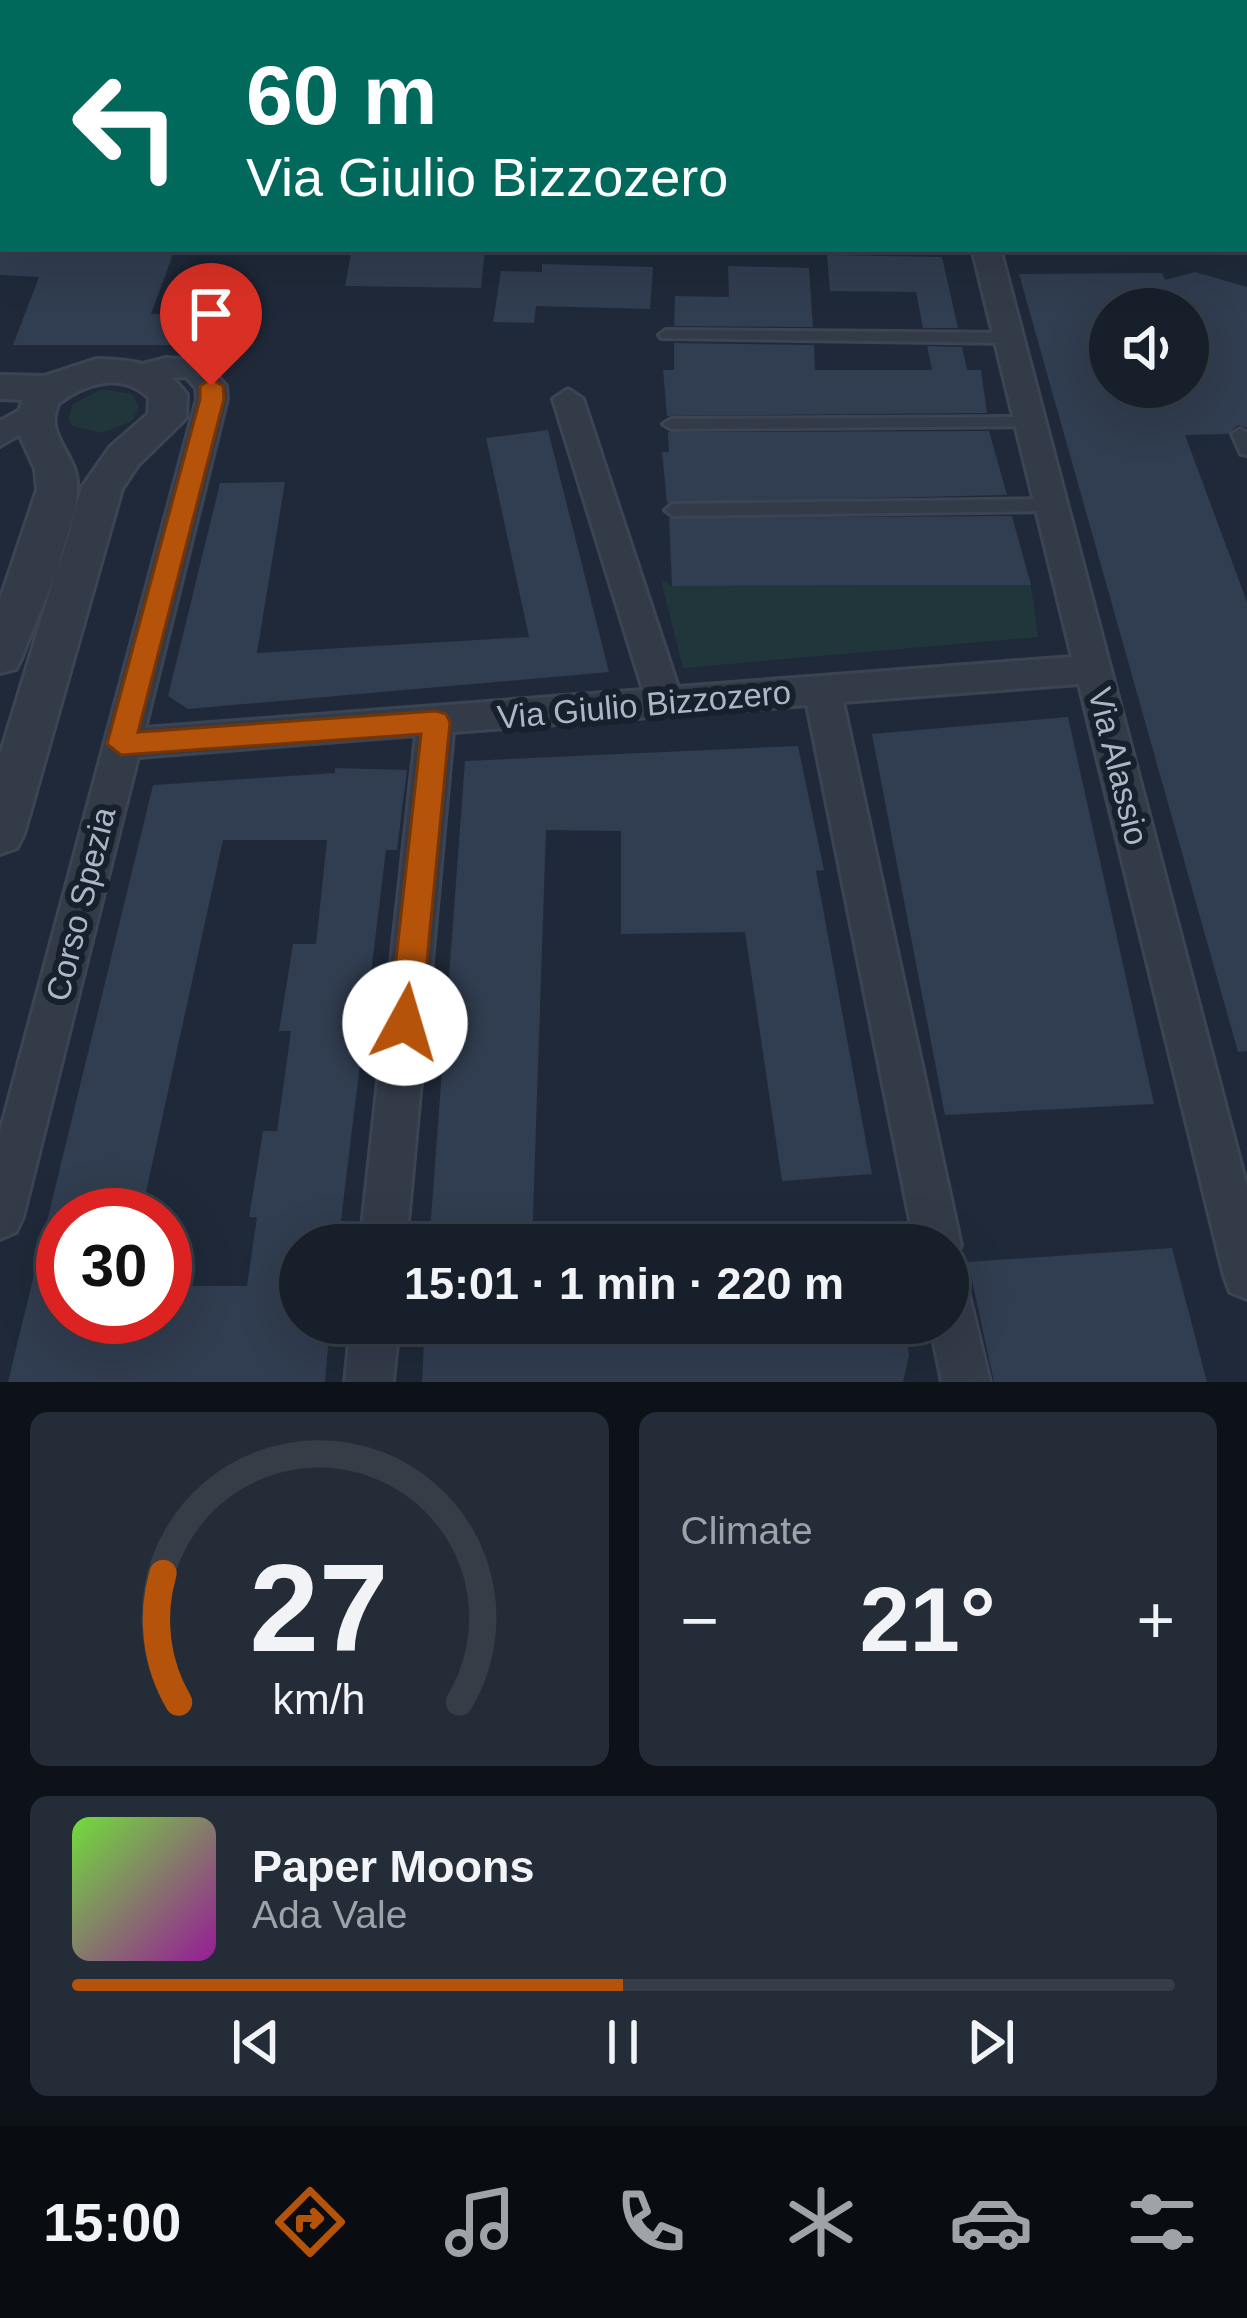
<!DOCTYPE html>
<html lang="en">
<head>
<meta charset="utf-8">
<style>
  body { margin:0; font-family:Arial,sans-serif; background:#242c37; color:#f1f3f6; height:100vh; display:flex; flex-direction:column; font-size:45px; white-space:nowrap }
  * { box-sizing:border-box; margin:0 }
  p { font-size:39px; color:#9ea2a9 }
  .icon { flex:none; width:66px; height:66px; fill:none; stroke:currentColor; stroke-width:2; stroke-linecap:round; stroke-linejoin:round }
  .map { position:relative; height:1382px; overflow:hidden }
  .panel { display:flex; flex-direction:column; gap:30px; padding:30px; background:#0d1118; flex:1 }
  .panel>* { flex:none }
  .banner { position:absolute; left:0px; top:0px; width:1248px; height:252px; box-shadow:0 12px 48px #0002,0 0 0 3px #363d47; background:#00695c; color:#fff; overflow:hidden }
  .controls { position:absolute; left:1089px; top:288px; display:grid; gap:24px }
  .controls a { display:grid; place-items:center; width:120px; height:120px; border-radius:50%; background:#171f2b; box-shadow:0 12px 48px #0002,0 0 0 3px #363d47; font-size:60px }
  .speed { position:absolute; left:36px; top:1188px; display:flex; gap:24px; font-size:60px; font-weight:700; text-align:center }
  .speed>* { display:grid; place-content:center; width:156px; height:156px; border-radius:50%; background:#171f2b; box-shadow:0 12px 48px #0002,0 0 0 3px #363d47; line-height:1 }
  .speed .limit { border:18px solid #d22; background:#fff; color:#111 }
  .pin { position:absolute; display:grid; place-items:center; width:102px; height:102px; color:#fff; margin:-123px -51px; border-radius:50% 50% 50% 0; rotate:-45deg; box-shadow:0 0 12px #0007 }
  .pin .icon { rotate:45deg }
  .me { position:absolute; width:132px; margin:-66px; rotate:6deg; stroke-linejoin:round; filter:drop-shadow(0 0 9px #0008) }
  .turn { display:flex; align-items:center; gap:42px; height:252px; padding:0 48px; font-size:54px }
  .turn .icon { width:156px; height:156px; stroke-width:2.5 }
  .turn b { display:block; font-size:84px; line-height:102px }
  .big { font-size:90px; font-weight:700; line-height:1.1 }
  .panel .widget { flex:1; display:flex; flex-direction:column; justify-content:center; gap:18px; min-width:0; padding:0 42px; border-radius:18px; background:#242c37 }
  .panel .dial { align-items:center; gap:0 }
  .dial svg { height:312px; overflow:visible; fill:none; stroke:#363d47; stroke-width:7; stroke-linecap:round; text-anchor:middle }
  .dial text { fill:#f1f3f6; stroke:none }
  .song { display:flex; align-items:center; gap:36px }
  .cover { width:144px; height:144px; border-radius:18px; background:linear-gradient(135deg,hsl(100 70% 55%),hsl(300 70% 35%)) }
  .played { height:12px; border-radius:6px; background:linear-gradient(90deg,#b45309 50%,#363d47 50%) }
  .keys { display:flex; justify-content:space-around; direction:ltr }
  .heat { display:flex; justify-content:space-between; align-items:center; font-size:66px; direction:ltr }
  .panel .tiles { flex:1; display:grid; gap:30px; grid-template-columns:1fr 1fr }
  .widget:last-child { grid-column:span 2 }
  .trip { position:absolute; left:279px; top:1224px; width:690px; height:120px; border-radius:60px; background:#171f2b; box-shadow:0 12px 48px #0002,0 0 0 3px #363d47; font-weight:700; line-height:120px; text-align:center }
  .tab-bar { display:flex; height:192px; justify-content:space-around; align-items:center; background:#090c11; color:#9ea2a9 }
  .tab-bar .icon { width:84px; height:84px }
  .tab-bar .current { color:#b45309 }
  .tab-bar b { font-size:54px; color:#f1f3f6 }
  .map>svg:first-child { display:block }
</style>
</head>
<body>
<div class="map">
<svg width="1247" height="1382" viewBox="0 0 1247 1382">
  <rect width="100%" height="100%" fill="#1f2939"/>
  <g fill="#21363a">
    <path d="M102,389L132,394L139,407L132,421L102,433L72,426L68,419L73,404Z"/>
    <path d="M661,580L672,586L1031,585L1038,637L683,668Z"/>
  </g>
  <g fill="#313d50" fill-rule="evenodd">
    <path d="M0,249H175L151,314L217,315L210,345H13L39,277L0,275Z"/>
    <path d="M352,249H485L481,288L345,286Z"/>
    <path d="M827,255L942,257L958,328H923L916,292L830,291Z"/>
    <path d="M542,264L653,267L650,309L536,306L534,323L493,322L501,271L542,272Z"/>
    <path d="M728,266L809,268L813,327L674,326L675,296L729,297Z"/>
    <path d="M1195,272L1247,287V428L1238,425L1228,434L1185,435L1247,602V1051L1238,1052L1019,274L1162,273L1165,280ZM1110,309H1188V387H1110Z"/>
    <path d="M674,343L814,345L815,370H932L927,346L962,347L967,370H981L987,413L667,416L663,370H674Z"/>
    <path d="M548,430L609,672L188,709L168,696L220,483L285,482L257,653L529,637L486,438Z"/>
    <path d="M989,431L1007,495L667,503L662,452H669L668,432Z"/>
    <path d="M1012,516L1031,585L672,586L669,518Z"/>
    <path d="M1068,717L1154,1104L945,1115L872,734Z"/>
    <path d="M798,746L824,870L816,871L872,1174L782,1181L745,932L621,934V831L546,830L532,1245H429L465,761Z"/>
    <path d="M335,768L407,770L397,850H386L338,1245H300V1323H330L325,1382H8L153,785L335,773ZM223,840H327L316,944H293L279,1031H291L277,1131H263L249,1217H257L247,1286H182L181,1293H165V1317H63V1215H141Z"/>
    <path d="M1172,1248L1207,1382H994L968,1262Z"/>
    <path d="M425,1323H904L909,1355L903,1382H422Z"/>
  </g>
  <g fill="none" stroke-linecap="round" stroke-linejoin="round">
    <g stroke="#3c4453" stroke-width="6">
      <g id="service">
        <rect x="1245" y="66" width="2" height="8"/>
        <rect x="1245" y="163" width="2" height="8"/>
        <path d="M666,330L1009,333L1016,338L1009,343L661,338L659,335Z"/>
        <path d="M1031,417L1039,422L1036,426L671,429L663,424L671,419Z"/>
        <path d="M1240,429L1247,433V455L1241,454L1232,434Z"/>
        <path d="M1052,499L1060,505L1052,511L673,516L665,510L673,504Z"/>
      </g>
    </g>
    <g stroke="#3c4453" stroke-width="6">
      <g id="minor">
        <path d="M978,250H998L1002,256L1247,1187V1299L1230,1292L1224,1276L1079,684L843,702L961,1245L954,1261L948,1263V1245H915L807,705L453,732L406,1245H360L416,735L138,757L23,1217L16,1232L0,1239V1132L197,399L196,388L186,377L135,380L131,373L135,366L166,358L205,361L226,386L227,399L145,728L643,690L553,399L568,389L583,399L678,687L1072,657L974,256Z"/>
        <path d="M35,402L46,405L50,412L46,419L0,446V421Z"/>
        <path d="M948,1272L965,1279L990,1382H942L930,1323H948Z"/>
        <path d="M351,1323H399L393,1382H345Z"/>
      </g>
    </g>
    <g stroke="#3c4453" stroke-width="6">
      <path id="tertiary" d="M96,359C131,359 167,364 187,395L186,418L138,465L122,489L24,834L17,848L0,854V755L82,487L110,447L148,414L149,398C121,371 85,384 59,403C43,435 76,452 77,483C79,533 39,609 22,657L16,669L0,673V600L37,490L35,469L14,423L23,400L0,399V375L44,376Z"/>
    </g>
    <use href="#service" fill="#333b49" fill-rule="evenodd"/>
    <use href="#minor" fill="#333b49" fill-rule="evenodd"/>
    <use href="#tertiary" fill="#333b49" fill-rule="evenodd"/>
  </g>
  <path fill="#b45309" stroke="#753606" stroke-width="3" d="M211,379L223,386L224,399L138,732L436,711L446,714L450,722L421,1023L416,1033L405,1037L394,1033L389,1023L421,734L121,755L107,744L200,399V386Z"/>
  <g text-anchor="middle" stroke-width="12" stroke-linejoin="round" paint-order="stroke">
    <g font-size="33" fill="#adb6c6" stroke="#19202d">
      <text transform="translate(644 704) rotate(-5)" y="12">Via Giulio Bizzozero</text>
      <text transform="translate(1119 766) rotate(76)" y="12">Via Alassio</text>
      <text transform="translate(80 904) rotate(-76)" y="12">Corso Spezia</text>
    </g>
  </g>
</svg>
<div class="controls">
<a><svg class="icon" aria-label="sound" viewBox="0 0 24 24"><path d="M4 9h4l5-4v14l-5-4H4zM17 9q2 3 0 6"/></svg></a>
</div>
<div class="speed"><div class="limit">30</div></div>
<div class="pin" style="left:211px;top:386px;background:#d93025"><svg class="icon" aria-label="arrive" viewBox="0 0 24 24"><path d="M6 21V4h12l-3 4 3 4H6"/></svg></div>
<svg class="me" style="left:405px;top:1023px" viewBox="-20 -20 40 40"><circle r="19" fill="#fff"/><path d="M0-13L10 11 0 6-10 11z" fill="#b45309"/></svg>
<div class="trip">15:01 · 1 min · 220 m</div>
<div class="banner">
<div class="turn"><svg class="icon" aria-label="left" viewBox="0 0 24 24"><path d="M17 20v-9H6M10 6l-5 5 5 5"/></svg><div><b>60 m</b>Via Giulio Bizzozero</div></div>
</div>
</div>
<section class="panel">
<div class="tiles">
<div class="widget dial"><svg viewBox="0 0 100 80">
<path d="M14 69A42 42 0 1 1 86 69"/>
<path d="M14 69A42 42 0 0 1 10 36" stroke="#b45309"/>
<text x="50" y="56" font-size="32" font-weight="700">27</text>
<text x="50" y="72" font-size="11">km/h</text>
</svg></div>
<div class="widget"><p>Climate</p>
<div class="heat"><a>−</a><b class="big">21°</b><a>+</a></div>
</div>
<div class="widget">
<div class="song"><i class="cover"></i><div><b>Paper Moons</b><p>Ada Vale</p></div></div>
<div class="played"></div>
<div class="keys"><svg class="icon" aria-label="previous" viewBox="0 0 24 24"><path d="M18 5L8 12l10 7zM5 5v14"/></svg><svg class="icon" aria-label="pause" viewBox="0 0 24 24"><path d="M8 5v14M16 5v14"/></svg><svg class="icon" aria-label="next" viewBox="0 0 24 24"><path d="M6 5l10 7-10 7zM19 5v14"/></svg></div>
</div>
</div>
</section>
<nav class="tab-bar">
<b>15:00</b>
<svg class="icon current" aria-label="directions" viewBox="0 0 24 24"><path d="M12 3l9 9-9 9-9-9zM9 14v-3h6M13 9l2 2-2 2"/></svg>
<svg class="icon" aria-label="music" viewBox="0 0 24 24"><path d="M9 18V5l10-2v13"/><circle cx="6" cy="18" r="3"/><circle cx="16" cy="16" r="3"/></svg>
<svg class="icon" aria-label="phone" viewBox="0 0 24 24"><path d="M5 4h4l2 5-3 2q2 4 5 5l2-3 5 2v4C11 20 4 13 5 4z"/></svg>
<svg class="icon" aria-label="climate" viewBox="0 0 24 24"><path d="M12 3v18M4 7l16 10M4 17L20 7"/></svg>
<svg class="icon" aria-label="car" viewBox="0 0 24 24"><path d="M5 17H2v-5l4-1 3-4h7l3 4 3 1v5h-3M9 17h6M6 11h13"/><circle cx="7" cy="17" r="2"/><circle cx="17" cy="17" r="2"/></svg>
<svg class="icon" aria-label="filters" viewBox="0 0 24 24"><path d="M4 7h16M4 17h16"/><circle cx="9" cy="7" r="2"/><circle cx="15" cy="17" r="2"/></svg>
</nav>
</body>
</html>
